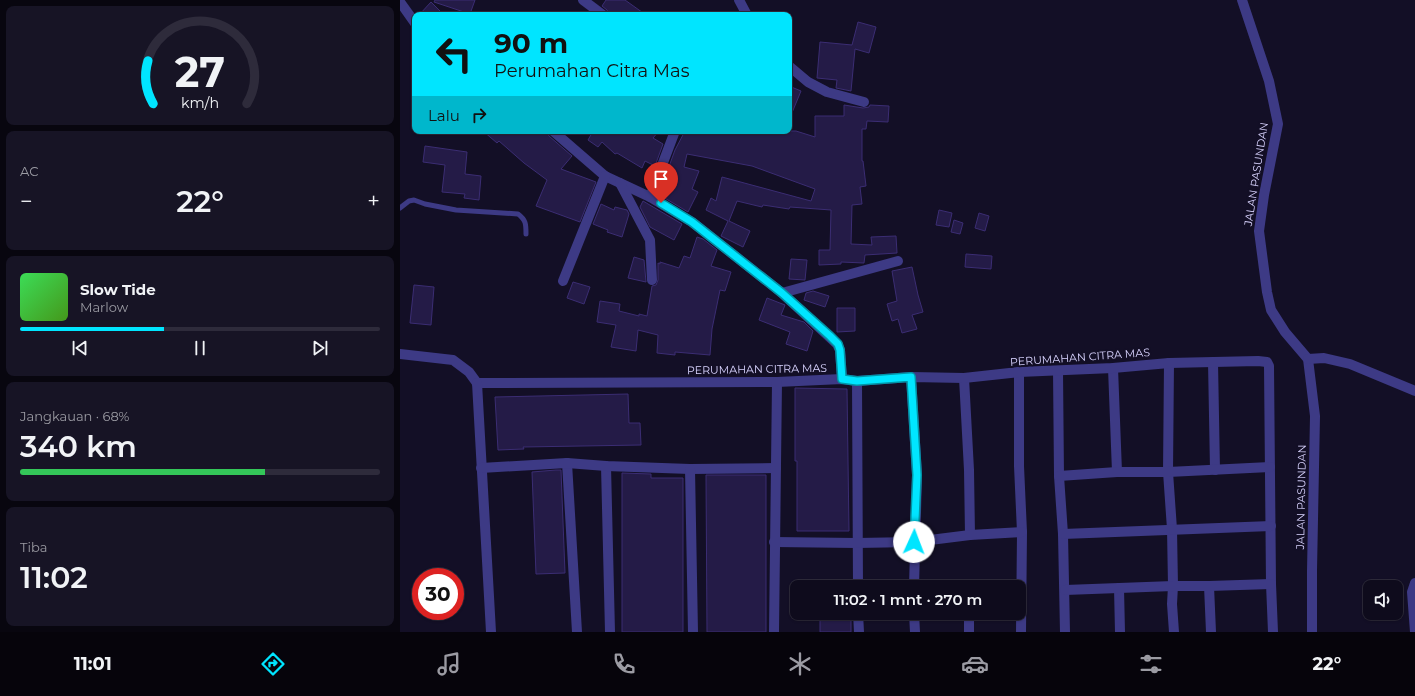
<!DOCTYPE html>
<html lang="id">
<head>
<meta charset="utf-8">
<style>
  body { margin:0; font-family:Montserrat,sans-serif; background:#171425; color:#f1f3f6; height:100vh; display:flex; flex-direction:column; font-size:15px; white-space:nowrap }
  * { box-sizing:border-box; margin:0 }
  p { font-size:13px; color:#9b9ba3 }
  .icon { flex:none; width:22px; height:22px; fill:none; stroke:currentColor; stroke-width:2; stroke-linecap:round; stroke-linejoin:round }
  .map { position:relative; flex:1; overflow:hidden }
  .side { display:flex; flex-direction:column; gap:6px; padding:6px; background:#08060f; width:400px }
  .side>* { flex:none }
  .hud { position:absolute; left:12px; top:12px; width:380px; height:122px; border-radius:8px; box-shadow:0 1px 3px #0004,0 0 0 1px #2e2b3b; background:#00e5ff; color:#111; overflow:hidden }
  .buttons { position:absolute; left:963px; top:580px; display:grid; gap:8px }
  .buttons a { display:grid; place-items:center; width:40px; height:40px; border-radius:8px; background:#0e0b1c; box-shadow:0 1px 3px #0004,0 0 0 1px #2e2b3b; font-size:20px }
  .speed { position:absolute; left:12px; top:568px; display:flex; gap:8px; font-size:20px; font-weight:700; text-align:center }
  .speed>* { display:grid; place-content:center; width:52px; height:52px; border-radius:50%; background:#0e0b1c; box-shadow:0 1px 3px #0004,0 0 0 1px #2e2b3b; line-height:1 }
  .speed .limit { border:6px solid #d22; background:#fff; color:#111 }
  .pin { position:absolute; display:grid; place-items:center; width:34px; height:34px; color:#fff; margin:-41px -17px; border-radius:50% 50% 50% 0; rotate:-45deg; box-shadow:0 0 4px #0007 }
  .pin .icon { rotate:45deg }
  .me { position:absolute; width:44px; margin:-22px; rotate:2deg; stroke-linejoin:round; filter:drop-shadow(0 0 3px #0008) }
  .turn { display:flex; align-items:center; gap:14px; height:84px; padding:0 16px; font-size:18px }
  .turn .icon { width:52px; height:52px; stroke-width:2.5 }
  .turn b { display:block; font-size:28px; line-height:34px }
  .then { display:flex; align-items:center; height:38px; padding:0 16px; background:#0003; gap:8px; font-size:15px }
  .big { font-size:30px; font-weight:600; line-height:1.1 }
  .side .tile { flex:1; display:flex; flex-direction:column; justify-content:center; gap:6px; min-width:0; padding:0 14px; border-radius:8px; background:#171425 }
  .side .dial { align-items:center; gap:0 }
  .dial svg { height:104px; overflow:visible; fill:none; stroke:#2e2b3b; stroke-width:7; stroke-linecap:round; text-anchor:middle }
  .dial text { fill:#f1f3f6; stroke:none }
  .song { display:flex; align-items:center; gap:12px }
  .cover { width:48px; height:48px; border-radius:6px; background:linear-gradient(135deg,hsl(130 70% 55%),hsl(100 70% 35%)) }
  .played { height:4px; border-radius:2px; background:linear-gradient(90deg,#00e5ff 40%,#2e2b3b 40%) }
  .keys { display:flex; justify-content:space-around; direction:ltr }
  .heat { display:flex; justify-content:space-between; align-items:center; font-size:22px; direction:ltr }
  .charge { height:6px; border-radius:3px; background:linear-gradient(90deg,#34c759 68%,#2e2b3b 0) }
  .trip { position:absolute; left:390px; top:580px; width:236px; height:40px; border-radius:8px; background:#0e0b1c; box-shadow:0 1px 3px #0004,0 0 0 1px #2e2b3b; font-weight:600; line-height:40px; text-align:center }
  .dock { display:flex; height:64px; justify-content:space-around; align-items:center; background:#06040b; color:#9b9ba3 }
  .dock .icon { width:28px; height:28px }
  .dock .selected { color:#00e5ff }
  .dock b { font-size:18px; color:#f1f3f6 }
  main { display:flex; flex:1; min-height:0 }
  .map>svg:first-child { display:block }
</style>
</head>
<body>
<main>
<section class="side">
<div class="tile dial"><svg viewBox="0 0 100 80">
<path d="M14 69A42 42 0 1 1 86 69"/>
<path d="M14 69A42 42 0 0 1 10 36" stroke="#00e5ff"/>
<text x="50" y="56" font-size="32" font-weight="700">27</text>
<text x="50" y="72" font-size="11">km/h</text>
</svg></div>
<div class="tile"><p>AC</p>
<div class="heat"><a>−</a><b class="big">22°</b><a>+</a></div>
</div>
<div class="tile">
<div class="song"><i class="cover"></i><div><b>Slow Tide</b><p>Marlow</p></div></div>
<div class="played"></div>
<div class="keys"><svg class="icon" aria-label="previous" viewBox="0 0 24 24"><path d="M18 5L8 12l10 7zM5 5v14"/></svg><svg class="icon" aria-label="pause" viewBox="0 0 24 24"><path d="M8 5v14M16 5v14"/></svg><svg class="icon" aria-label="next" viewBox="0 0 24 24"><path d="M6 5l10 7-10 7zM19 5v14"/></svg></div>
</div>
<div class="tile"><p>Jangkauan · 68%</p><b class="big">340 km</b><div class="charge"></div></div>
<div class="tile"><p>Tiba</p><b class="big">11:02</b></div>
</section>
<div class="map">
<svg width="1015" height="632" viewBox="0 0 1015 632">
  <rect width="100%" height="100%" fill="#130f26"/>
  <g fill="#241b47" stroke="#3b2d73">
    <path d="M35,0H75L70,14L34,2Z"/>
    <path d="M206,0H225L246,15H209L207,10L202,6Z"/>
    <path d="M31,2L44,15H19Z"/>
    <path d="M458,22L476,27L469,53L455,49L451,91L436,88L437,80L417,78L420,42L452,45Z"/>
    <path d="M389,86L401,91L389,120Z"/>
    <path d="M444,105L463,108L469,107L470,105L489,106L488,122L467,121L466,129H462V161H463L466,186L460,187L462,204L452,205L451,244L472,245L471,237L496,236L497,253L465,255L464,263L441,262V264L419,265V250H430L431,210L390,207L389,209L363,205L362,207L337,201L329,221L350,231L343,247L321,236L328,221L306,210L311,198L316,201L322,177L411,201L415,189L352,166L287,154L284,167L299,171L292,189L298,192L288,212L258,194L268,172H267L275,150L285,131H396L415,137V116H444Z"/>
    <path d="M83,131L147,132L149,136L172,156L161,169L196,182L180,222L136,206L147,180L124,163L99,141L97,143Z"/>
    <path d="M191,131H259L253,138L263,144L255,166L245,161L242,168L217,153L215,154L202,142L198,147L188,140L192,133Z"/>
    <path d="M25,146L67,152L65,174L81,176L79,200L64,198L65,194L42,192L45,165L23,162Z"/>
    <path d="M243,201L282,224L274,240L250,227L240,207Z"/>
    <path d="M201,204L214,210L215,207L227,210L229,214L222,237L207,232L208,230L193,224Z"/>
    <path d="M539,210L552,213L549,227L536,225Z"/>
    <path d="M579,213L589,216L585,231L575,228Z"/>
    <path d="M554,220L563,223L560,234L551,232Z"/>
    <path d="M297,237L303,239L317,250L311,266L331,272L325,291L320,290L312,329L310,355L275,352V355L257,353L258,335L238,330L236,351L211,347L216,325L197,322L200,301L220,304L219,311L239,316V314L247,316L252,286L256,285L258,280V263L260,264V262L279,268L284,256L290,258Z"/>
    <path d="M566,254L592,256L591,269L565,267Z"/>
    <path d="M234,257L244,260L246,282L228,278Z"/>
    <path d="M391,259L407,260L405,280L389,279Z"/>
    <path d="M512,267L518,295L523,312L512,315L517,329L502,333L498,319L492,321L487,304L497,301L492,271Z"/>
    <path d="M173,282L190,287L184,304L167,298Z"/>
    <path d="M14,285L34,287L31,325L10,323Z"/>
    <path d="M413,291L429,296L425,307L404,300L406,293Z"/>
    <path d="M367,298L385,305L381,315L404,322L413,331L407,351L386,344L390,332L359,320Z"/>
    <path d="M437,308H455V331L437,332Z"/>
    <path d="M395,388L447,389L449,531H397V461H395Z"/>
    <path d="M228,394L229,423H240L241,445L123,447L124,449L98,450L95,397Z"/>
    <path d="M156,470H161L165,573L136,574L132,472Z"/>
    <path d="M222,473L251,474V478H283V632H222Z"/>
    <path d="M306,475H366V632H307Z"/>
    <rect x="420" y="613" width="31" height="19"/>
  </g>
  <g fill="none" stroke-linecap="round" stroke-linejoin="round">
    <path stroke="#3d3a85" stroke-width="5" d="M0,208L9,201L14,200L25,204L56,210L118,214C126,220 126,224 126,234"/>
    <g stroke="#3d3a85" stroke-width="10">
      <path d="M183,0L203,15"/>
      <path d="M339,0L347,15"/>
      <path d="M842,0L869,81L878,124L864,195L859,231L867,292L871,310L885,332L908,359L915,416L912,571V632"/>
      <path d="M0,2L15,23"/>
      <path d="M389,66L408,82L427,92L464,102"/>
      <path d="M153,131L205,176L250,197L292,222L382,293L437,344L440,350L442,379"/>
      <path d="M220,183L250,240L252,280"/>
      <path d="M250,197L275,131"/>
      <path d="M163,281L205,176"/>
      <path d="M382,293L498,261"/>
      <path d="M0,354L53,360L69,372L77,383"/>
      <path d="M908,359L924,358L950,364L1015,391"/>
      <path d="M813,362L815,470"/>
      <path d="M769,363L768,472L772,529L773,586L772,604L774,632"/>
      <path d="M713,368L717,472"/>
      <path d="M658,371L659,476L663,534L665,632"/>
      <path d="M619,372V466L622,532L621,632"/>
      <path d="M511,377L517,475L514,587"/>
      <path d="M564,378L569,470L570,535"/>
      <path d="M457,381L458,587"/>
      <path d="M77,383L377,382L442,379L457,381L511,377L564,378L619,372L713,368L769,363L858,361L867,362L869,366L871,584L873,632"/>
      <path d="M77,383L91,632"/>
      <path d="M167,463L177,632"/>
      <path d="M206,466L210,632"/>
      <path d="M81,468L167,463L206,466L290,469L376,468"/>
      <path d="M290,469L293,632"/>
      <path d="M659,476L717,472H768L870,467"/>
      <path d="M663,534L871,526"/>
      <path d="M374,542L457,543L514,542L570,535L622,532"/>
      <path d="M809,586L811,632"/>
      <path d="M719,588L720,632"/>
      <path d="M665,590L773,586H809L871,584"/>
      <path d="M458,613L459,632"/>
      <path d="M514,613L515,632"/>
      <path d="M374,632L377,382"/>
      <path d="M569,632V613"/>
      <path d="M1015,632L1012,592L1015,583"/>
    </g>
  </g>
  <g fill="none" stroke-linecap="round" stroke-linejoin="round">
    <g stroke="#0095a6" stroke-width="10">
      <path id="route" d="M261,203L292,222L382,293L430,336L438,344L440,350L442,379L457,381L511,377L517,475L514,542"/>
    </g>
    <use href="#route" stroke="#00e5ff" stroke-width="7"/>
  </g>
  <g text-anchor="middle" stroke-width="4" stroke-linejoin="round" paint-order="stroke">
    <g font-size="11" fill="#d9d4ff" stroke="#130f26">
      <text transform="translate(856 174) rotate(-81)" y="4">JALAN PASUNDAN</text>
      <text transform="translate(680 357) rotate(-4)" y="4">PERUMAHAN CITRA MAS</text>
      <text transform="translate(357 369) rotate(-1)" y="4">PERUMAHAN CITRA MAS</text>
      <text transform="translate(901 497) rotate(-89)" y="4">JALAN PASUNDAN</text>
    </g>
  </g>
</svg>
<div class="buttons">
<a><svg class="icon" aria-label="sound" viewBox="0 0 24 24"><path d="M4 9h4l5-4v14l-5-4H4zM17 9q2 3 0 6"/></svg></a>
</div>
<div class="speed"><div class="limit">30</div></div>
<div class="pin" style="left:261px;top:203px;background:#d93025"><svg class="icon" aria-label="arrive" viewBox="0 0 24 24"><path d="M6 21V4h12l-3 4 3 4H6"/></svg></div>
<svg class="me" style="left:514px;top:542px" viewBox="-20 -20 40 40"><circle r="19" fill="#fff"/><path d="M0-13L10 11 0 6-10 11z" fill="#00e5ff"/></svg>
<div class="trip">11:02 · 1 mnt · 270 m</div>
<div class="hud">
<div class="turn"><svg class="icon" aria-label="left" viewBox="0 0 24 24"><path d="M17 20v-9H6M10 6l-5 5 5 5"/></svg><div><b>90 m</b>Perumahan Citra Mas</div></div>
<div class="then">Lalu<svg class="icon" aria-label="right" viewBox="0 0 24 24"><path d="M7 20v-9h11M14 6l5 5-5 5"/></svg></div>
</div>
</div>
</main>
<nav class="dock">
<b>11:01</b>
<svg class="icon selected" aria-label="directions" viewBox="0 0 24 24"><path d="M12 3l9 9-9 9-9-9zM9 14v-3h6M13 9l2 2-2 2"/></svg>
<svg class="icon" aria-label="music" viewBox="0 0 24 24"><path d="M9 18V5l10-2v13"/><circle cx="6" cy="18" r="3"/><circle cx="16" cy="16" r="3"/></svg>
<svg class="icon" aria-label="phone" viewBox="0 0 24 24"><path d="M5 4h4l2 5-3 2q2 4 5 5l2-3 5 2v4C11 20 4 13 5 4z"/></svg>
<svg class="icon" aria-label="climate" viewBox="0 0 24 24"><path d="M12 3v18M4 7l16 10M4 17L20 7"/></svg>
<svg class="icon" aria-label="car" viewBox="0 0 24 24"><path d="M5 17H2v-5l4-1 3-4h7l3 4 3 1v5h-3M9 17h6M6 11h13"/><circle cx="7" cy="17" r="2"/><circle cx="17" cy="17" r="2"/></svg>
<svg class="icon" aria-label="filters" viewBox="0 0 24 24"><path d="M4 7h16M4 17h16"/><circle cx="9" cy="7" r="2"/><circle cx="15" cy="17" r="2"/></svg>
<b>22°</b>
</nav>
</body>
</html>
